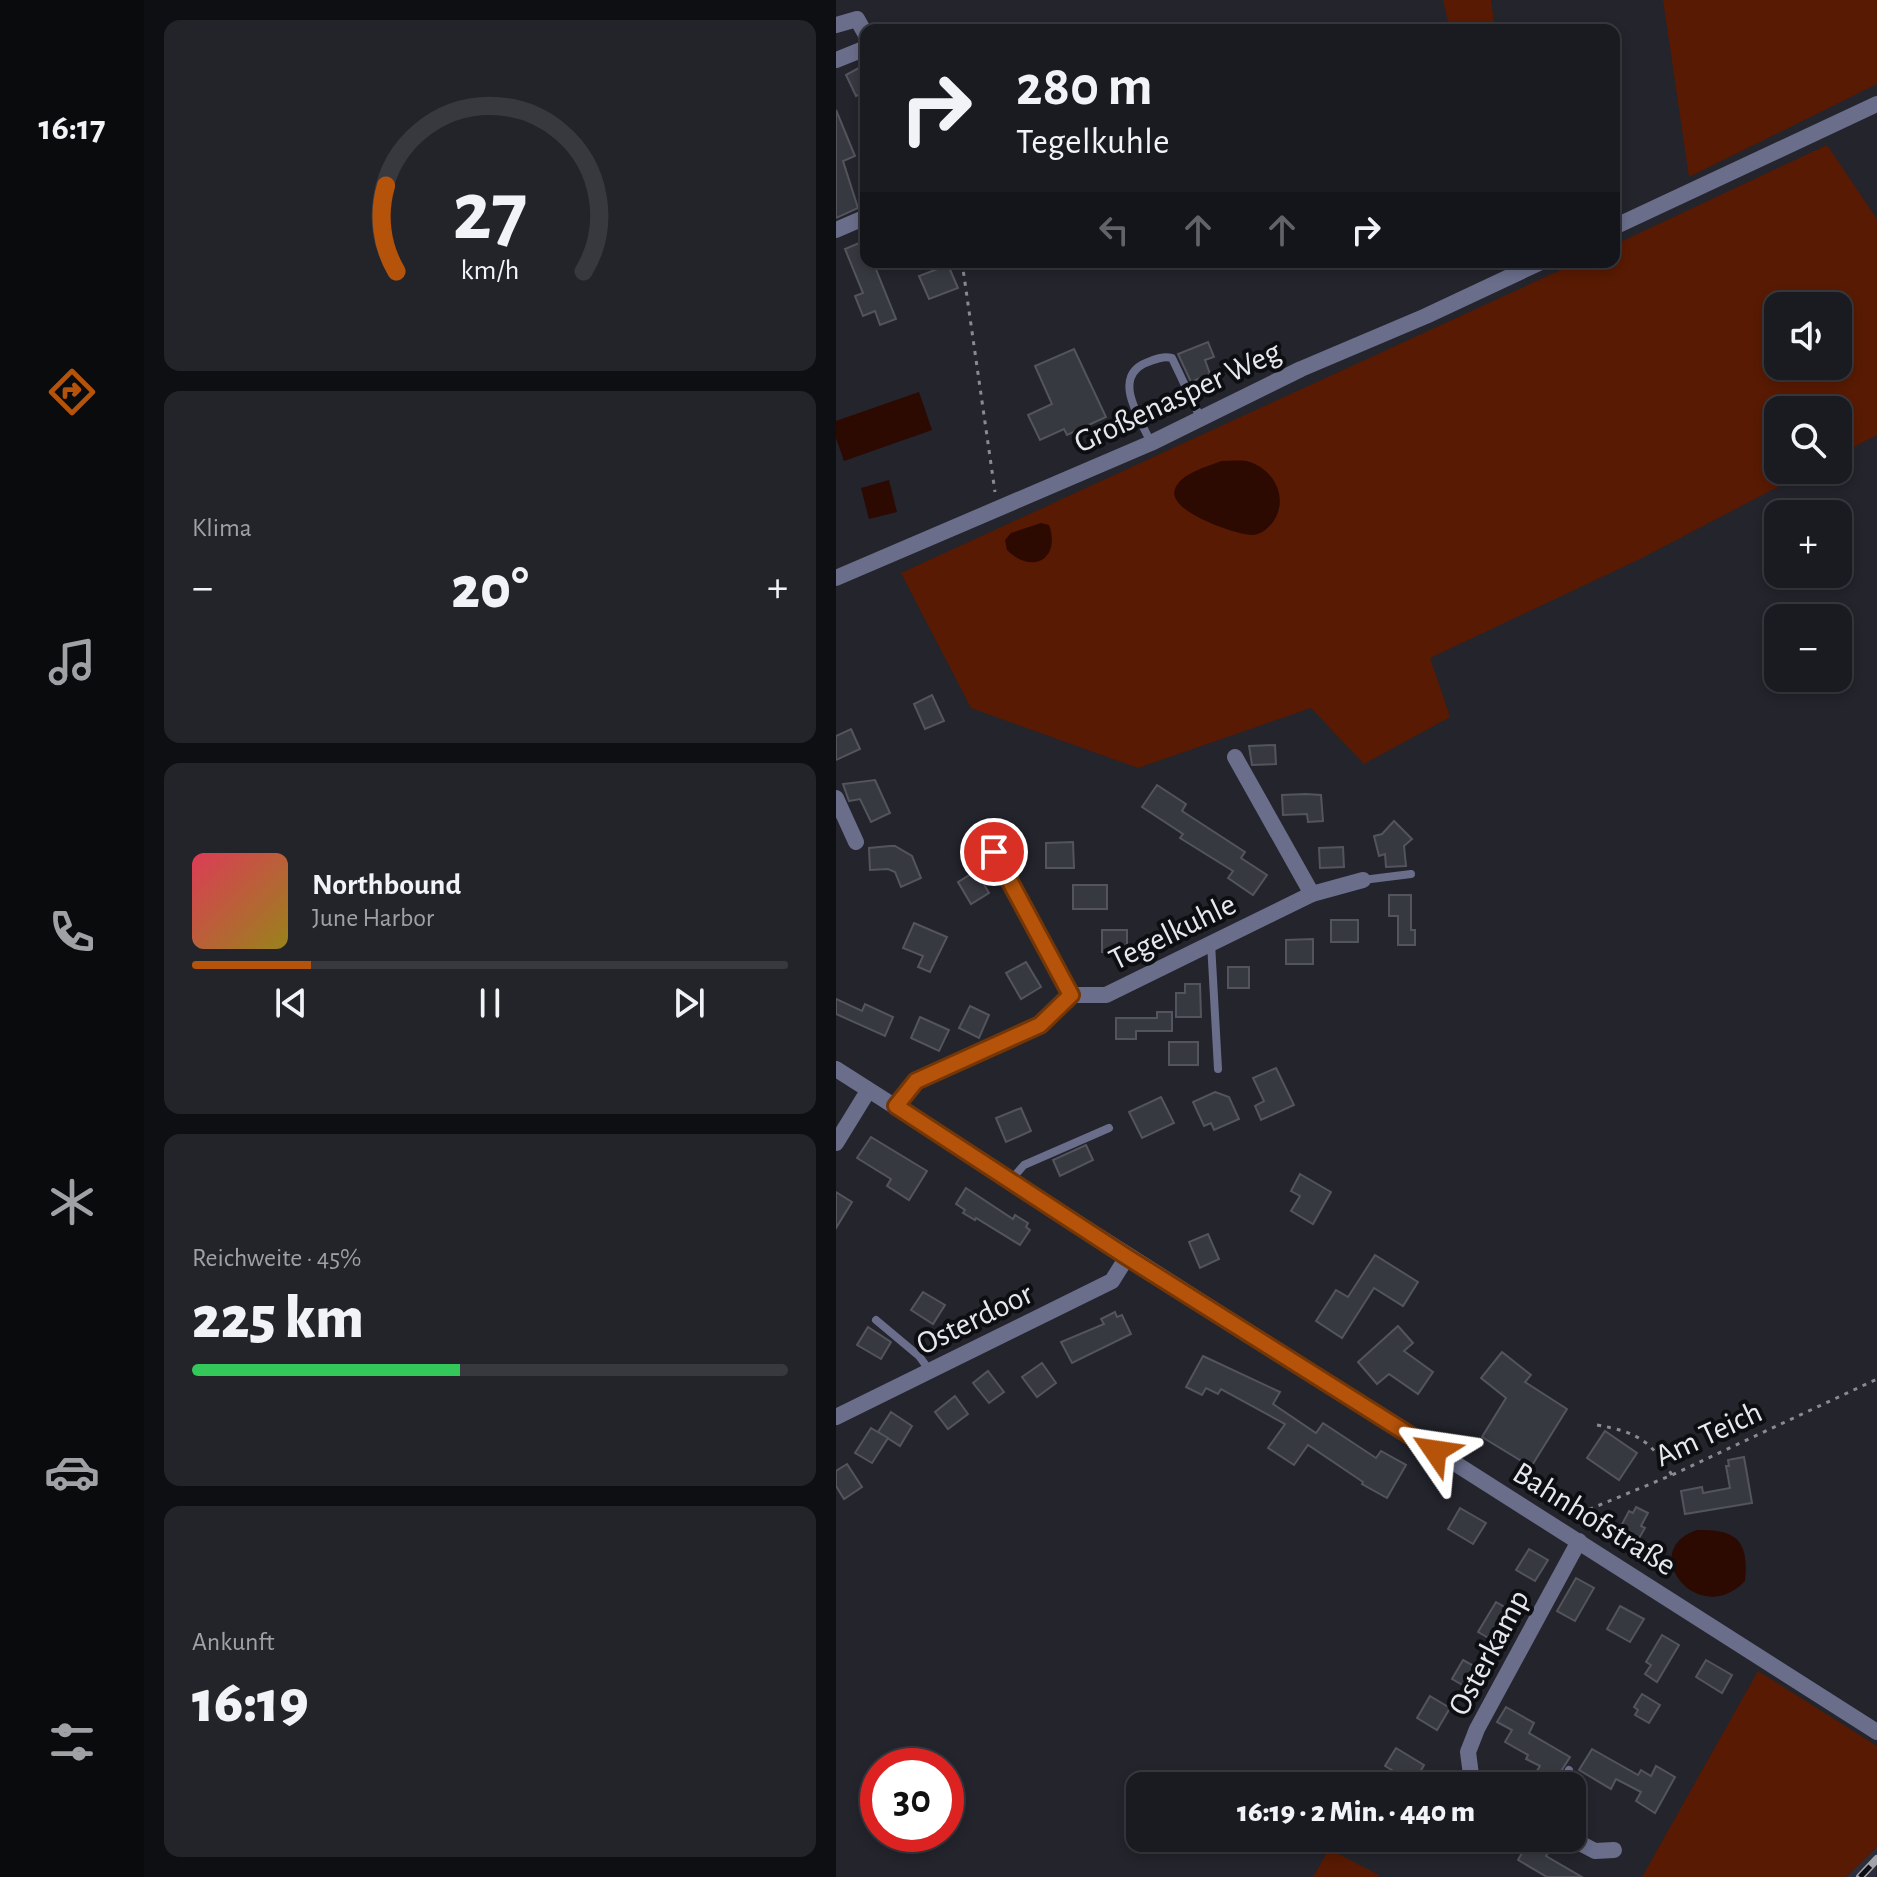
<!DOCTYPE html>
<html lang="de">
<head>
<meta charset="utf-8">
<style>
  body { margin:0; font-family:"Alegreya Sans",sans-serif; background:#23242a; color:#f1f3f6; height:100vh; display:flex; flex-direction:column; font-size:30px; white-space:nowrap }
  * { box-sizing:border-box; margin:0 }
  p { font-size:26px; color:#9fa1a5 }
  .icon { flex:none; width:44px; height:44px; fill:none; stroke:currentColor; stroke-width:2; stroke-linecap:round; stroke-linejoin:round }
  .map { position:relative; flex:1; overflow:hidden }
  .panel { display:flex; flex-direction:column; gap:20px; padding:20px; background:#0e0f12; width:692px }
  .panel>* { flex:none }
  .top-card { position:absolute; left:24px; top:24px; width:760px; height:244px; border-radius:16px; box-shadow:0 4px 12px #0003,0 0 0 2px #38393f; background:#1a1b21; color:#f1f3f6; overflow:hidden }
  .fabs { position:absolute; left:928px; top:292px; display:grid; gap:16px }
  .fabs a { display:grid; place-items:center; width:88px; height:88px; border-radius:16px; background:#1a1b21; box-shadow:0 4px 12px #0003,0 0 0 2px #38393f; font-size:40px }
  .speed { position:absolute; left:24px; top:1748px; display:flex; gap:16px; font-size:40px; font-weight:700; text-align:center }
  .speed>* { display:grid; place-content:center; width:104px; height:104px; border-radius:50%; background:#1a1b21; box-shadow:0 4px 12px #0003,0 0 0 2px #38393f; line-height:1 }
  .speed .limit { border:12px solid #d22; background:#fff; color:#111 }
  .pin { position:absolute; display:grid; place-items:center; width:68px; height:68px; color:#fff; margin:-34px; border:4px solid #fff; border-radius:50%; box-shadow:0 2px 8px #0007 }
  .me { position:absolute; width:88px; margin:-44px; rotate:302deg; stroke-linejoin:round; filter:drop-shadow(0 0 6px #0008) }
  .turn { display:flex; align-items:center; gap:28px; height:168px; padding:0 24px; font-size:36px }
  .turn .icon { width:104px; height:104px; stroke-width:2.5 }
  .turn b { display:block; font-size:56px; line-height:68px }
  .lanes { display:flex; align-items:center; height:76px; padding:0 24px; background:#0003; justify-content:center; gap:40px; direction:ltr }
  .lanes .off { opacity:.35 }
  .big { font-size:60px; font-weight:800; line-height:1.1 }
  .panel .widget { flex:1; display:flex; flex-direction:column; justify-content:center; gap:12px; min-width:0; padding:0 28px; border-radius:16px; background:#23242a }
  .panel .dial { align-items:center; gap:0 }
  .dial svg { height:208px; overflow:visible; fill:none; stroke:#38393f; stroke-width:7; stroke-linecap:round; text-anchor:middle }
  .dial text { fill:#f1f3f6; stroke:none }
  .song { display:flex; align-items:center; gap:24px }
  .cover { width:96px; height:96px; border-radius:12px; background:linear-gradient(135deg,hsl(350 70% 55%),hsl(50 70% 35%)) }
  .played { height:8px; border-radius:4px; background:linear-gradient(90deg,#b45309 20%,#38393f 20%) }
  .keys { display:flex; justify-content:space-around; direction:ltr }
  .heat { display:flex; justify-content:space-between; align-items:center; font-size:44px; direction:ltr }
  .charge { height:12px; border-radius:6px; background:linear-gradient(90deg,#34c759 45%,#38393f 0) }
  .trip { position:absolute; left:290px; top:1772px; width:460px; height:80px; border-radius:16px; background:#1a1b21; box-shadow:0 4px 12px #0003,0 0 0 2px #38393f; font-weight:800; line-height:80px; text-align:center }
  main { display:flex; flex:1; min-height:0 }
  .menu { display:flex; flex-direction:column; width:144px; justify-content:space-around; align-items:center; background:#0a0b0d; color:#9fa1a5 }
  .menu .icon { width:56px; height:56px }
  .menu .selected { color:#b45309 }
  .menu b { font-size:36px; color:#f1f3f6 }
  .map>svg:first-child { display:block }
</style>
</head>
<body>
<main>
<nav class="menu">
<b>16:17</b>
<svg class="icon selected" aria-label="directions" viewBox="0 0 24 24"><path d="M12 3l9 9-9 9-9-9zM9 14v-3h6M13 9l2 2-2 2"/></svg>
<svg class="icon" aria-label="music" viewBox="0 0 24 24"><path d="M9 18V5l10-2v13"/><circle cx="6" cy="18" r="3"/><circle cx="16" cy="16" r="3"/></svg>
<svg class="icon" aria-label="phone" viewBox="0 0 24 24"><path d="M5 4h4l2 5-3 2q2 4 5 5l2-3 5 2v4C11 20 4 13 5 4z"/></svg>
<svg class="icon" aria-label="climate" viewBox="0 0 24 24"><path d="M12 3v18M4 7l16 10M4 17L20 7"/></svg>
<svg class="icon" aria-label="car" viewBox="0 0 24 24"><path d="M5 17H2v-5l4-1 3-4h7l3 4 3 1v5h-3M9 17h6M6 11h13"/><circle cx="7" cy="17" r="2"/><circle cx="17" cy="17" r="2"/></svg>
<svg class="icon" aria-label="filters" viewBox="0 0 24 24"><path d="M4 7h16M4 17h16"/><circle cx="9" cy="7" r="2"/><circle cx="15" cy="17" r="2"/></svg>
</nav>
<section class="panel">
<div class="widget dial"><svg viewBox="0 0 100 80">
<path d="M14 69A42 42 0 1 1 86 69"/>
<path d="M14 69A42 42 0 0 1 10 36" stroke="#b45309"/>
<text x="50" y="56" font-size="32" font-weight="700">27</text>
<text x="50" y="72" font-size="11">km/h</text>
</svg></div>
<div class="widget"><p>Klima</p>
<div class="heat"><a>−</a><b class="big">20°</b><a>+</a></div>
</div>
<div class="widget">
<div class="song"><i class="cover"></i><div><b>Northbound</b><p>June Harbor</p></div></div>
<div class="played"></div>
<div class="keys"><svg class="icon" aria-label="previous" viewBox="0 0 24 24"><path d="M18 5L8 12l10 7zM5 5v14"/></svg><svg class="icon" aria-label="pause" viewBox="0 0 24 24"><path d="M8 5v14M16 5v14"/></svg><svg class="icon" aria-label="next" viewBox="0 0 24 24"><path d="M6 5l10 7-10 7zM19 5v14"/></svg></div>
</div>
<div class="widget"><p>Reichweite · 45%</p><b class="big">225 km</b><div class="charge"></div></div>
<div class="widget"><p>Ankunft</p><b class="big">16:19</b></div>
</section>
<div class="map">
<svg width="1041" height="1877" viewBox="0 0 1041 1877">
  <rect width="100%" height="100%" fill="#23242c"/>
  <path fill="#2b2d3a" d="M1041,1847L1040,1877H1010L1020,1867Z"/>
  <g fill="#581a02" fill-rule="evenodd">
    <path d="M607,0H655L659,30H614Z"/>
    <path d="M827,0H1041V84L853,177Z"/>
    <path d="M991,145L1041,219V435L1002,455V410H942V470H974L804,559L594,658L614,717L528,764L475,708L302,768L135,708L65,573L742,262H778V245ZM942,306H1002V366H942Z"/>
    <path d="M922,1671L1041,1746V1847L1010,1877H806Z"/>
    <path d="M493,1849L543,1875L542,1877H477Z"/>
  </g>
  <g fill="#2c0901">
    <path d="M83,392L96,430L8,461L0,438V421Z"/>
    <path d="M385,461C393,461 402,460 410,461C437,467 454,498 437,522C432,528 426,534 417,535C400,535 330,511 339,489C345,473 371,467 385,461Z"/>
    <path d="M53,480L61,512L33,519L25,488Z"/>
    <path d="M205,523L213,525C225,559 196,575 171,550L169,540L175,533Z"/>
    <path d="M861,1530C901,1529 913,1541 909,1581C862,1630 800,1550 861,1530Z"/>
  </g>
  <g fill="#373941" stroke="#53545d" stroke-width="2">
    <path d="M30,64V90L20,96L10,75Z"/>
    <path d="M0,110L19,156L7,161L22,208L0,218Z"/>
    <path d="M30,240V262H37L60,319L44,325L39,311L27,316L19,296L27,293L9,249Z"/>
    <path d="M112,265L122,288L93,299L83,276Z"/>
    <path d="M372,342L378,357L369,360L374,374L355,382L342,354Z"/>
    <path d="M238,349L270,417L231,435L228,429L204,440L192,415L216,404L199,366Z"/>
    <path d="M96,695L108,721L89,729L78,704Z"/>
    <path d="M15,729L24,749L0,760V736Z"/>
    <path d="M439,745L440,764L416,765L413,746Z"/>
    <path d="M39,780L54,813L35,822L24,799L13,801L7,784Z"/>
    <path d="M321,785L350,804L346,811L409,852L405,858L431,875L417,895L392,878L397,871L344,838L347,834L306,807Z"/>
    <path d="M470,794L485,795L487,821L472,822L471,814L447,815L446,795Z"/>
    <path d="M558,821L576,839L568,846L570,866L550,867L549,854L543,856L538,836L546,834Z"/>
    <path d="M237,842L238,868H210V843Z"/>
    <path d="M54,846H59L76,856L85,878L65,887L59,872L52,869L34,870L33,848Z"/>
    <path d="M507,847L508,867L484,868L483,848Z"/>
    <path d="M140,871L153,893L135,904L122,882Z"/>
    <rect x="237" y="885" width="34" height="24"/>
    <path d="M553,895H575V930H579V945H562V916H553Z"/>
    <rect x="495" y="920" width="27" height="22"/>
    <path d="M78,923L111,937L94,972L82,967L87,956L67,948Z"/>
    <rect x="266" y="930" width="25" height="22"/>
    <path d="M477,939V964H450V940Z"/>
    <path d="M190,962L205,987L185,999L170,973Z"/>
    <rect x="392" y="967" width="21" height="21"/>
    <path d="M349,984H364L365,1017H340V993H349Z"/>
    <path d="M0,999L26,1011L29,1004L57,1017L49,1036L0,1014Z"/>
    <path d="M134,1006L153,1015L143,1038L123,1028Z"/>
    <path d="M321,1012H336V1031H300V1039H280V1018H321Z"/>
    <path d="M84,1017L113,1030L103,1051L75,1038Z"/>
    <rect x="333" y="1042" width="29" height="23"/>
    <path d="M440,1068L458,1105L425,1120L419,1106L428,1101L417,1078Z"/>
    <path d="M379,1092L393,1097L403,1119L378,1130L375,1123L368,1126L357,1102Z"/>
    <path d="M325,1097L338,1123L306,1138L293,1112Z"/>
    <path d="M185,1108L195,1131L170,1142L160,1118Z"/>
    <path d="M35,1137L91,1171L73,1200L51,1186L55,1179L21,1158Z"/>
    <path d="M250,1145L257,1160L224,1176L217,1160Z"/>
    <path d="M464,1174L495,1192L477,1224L455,1211L464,1196L455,1191Z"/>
    <path d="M130,1188L177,1219L179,1215L192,1223L190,1227L194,1230L184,1245L140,1218L139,1220L127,1213L129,1210L120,1204Z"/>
    <path d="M0,1192L16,1202L0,1228Z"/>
    <path d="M372,1234L383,1259L364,1268L353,1242Z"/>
    <path d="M539,1255L582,1282L567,1306L538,1288L506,1338L480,1321L500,1290L512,1297Z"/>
    <path d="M87,1292L109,1305L97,1324L75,1310Z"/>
    <path d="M279,1312L281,1317L286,1315L295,1334L236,1363L225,1342L268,1324L265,1319Z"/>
    <path d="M562,1326L577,1343L568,1351L597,1372L582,1394L553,1374L541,1384L522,1362Z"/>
    <path d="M32,1327L55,1342L45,1359L21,1345Z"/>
    <path d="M666,1352L695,1375L689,1382L731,1409L695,1467L646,1437L670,1398L645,1378Z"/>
    <path d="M367,1356L444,1392L437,1404L480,1433L487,1423L540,1458L545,1451L570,1465L551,1498L526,1484L527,1482L472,1445L458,1465L432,1448L449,1424L385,1389L382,1394L370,1388L366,1395L350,1387Z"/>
    <path d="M206,1363L220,1383L201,1397L186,1377Z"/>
    <path d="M152,1371L168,1392L153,1403L137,1383Z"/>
    <path d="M119,1396L132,1414L112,1429L99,1412Z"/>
    <path d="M55,1412L76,1426L64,1446L42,1432Z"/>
    <path d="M35,1428L52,1438L36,1463L19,1453Z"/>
    <path d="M769,1431L801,1453L783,1480L751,1458Z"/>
    <path d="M908,1457L916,1503L849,1514L845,1491L866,1487L867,1493L894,1488L890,1466H893L892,1460Z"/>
    <path d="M11,1464L26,1487L8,1499L0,1486V1471Z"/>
    <path d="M800,1507L812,1513L805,1526L809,1528L802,1540L783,1530L793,1511L797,1513Z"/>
    <path d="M624,1508L650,1523L637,1544L612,1529Z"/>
    <path d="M693,1549L712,1560L699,1581L680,1570Z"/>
    <path d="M740,1578L758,1588L739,1621L721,1611Z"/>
    <path d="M660,1602L681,1614L663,1644L642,1632Z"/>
    <path d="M784,1606L808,1619L794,1642L771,1629Z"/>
    <path d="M826,1635L843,1645L821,1682L809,1674L815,1665L810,1662Z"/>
    <path d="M627,1660L647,1671L635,1690L616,1679Z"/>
    <path d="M870,1660L896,1675L886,1693L860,1677Z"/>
    <path d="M806,1694L824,1705L813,1723L799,1715L802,1710L798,1707Z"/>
    <path d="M594,1696L614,1708L601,1730L581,1718Z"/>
    <path d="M670,1707L698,1723L693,1733L734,1757L717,1784L699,1774L704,1766L690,1759L692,1755L669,1742L676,1730L661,1722Z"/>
    <path d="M560,1748L588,1765L578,1783L549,1766Z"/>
    <path d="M756,1749L802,1775L805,1770L815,1776L820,1766L839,1777L819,1813L800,1801L805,1792L780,1779L775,1789L743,1770Z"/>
    <path d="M694,1839L714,1850L710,1856L746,1877H711L682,1860Z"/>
  </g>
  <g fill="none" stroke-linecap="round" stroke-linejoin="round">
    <g stroke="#8a8b92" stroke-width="3" stroke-dasharray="4 6" stroke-linecap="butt">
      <path d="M126,262L159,492"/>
      <path d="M761,1425C801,1432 814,1440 836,1475"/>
      <path d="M736,1519L742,1514L836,1475L1041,1379"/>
    </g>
    <g stroke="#6a6e8b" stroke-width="8">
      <path d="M315,443C304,418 274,376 312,362C320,359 327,356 336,358L364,417"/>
      <path d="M527,880L575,874"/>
      <path d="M375,943L382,1069"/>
      <path d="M175,1180L188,1165L273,1128"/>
      <path d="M40,1320L83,1356L94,1371"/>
      <path d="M724,1786L733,1770"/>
    </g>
    <g stroke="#6a6e8b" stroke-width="16">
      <path d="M0,25L21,19L30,35"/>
      <path d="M0,60L30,48"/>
      <path d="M778,227L1041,104"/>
      <path d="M0,230L30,217"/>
      <path d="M0,578L315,443L465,369L590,316L705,262"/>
      <path d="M399,757L476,894"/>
      <path d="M0,798L20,842"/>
      <path d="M158,852L235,995"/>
      <path d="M0,1069L1041,1732"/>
      <path d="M60,1106L80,1081L204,1025L235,995H270L476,894L527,880"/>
      <path d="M0,1143L32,1091"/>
      <path d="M0,1417L276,1281L291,1257"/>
      <path d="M651,1786L635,1775L632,1752L641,1729L743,1541"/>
      <path d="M734,1838L759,1851L778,1850"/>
    </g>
    <g stroke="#a3a4ab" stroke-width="8">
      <path id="rail" d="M1024,1877L1041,1859"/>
    </g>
    <use href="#rail" stroke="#0d0e11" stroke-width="5" stroke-dasharray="15" stroke-linecap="butt"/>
  </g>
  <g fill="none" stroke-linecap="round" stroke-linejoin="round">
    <g stroke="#753606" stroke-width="20">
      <path id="route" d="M158,852L235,995L204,1025L80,1081L60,1106L291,1257L599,1451"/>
    </g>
    <use href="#route" stroke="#b45309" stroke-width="14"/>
  </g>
  <g text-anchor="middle" stroke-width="8" stroke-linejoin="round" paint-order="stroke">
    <g font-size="32" fill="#e7e8ee" stroke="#0d0e11">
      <text transform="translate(341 396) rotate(-25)" y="11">Großenasper Weg</text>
      <text transform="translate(336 931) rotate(-26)" y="11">Tegelkuhle</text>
      <text transform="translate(138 1318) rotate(-26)" y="11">Osterdoor</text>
      <text transform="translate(872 1433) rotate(-25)" y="11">Am Teich</text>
      <text transform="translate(759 1518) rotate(32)" y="11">Bahnhofstraße</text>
      <text transform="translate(652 1652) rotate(-62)" y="11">Osterkamp</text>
    </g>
  </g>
</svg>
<div class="fabs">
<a><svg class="icon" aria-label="sound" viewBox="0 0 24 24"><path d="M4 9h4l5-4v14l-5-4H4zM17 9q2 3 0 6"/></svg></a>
<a><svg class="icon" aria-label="search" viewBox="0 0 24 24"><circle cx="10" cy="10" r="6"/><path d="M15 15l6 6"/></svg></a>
<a>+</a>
<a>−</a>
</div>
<div class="speed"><div class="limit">30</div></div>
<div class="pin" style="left:158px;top:852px;background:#d93025"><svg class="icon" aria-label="arrive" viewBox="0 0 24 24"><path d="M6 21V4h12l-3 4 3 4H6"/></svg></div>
<svg class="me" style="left:599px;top:1451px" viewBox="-20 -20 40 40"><path d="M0-17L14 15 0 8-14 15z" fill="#b45309" stroke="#fff" stroke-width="4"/></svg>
<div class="trip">16:19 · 2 Min. · 440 m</div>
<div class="top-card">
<div class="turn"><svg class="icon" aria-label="right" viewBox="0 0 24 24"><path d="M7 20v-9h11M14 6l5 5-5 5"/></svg><div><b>280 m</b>Tegelkuhle</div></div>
<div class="lanes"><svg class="icon off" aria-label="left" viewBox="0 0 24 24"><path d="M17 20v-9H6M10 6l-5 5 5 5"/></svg><svg class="icon off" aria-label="ahead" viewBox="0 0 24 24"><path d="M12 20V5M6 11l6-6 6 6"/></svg><svg class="icon off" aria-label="ahead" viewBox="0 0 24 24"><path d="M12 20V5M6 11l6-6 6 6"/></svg><svg class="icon" aria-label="right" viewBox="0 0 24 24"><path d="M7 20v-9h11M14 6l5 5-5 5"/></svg></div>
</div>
</div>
</main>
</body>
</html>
